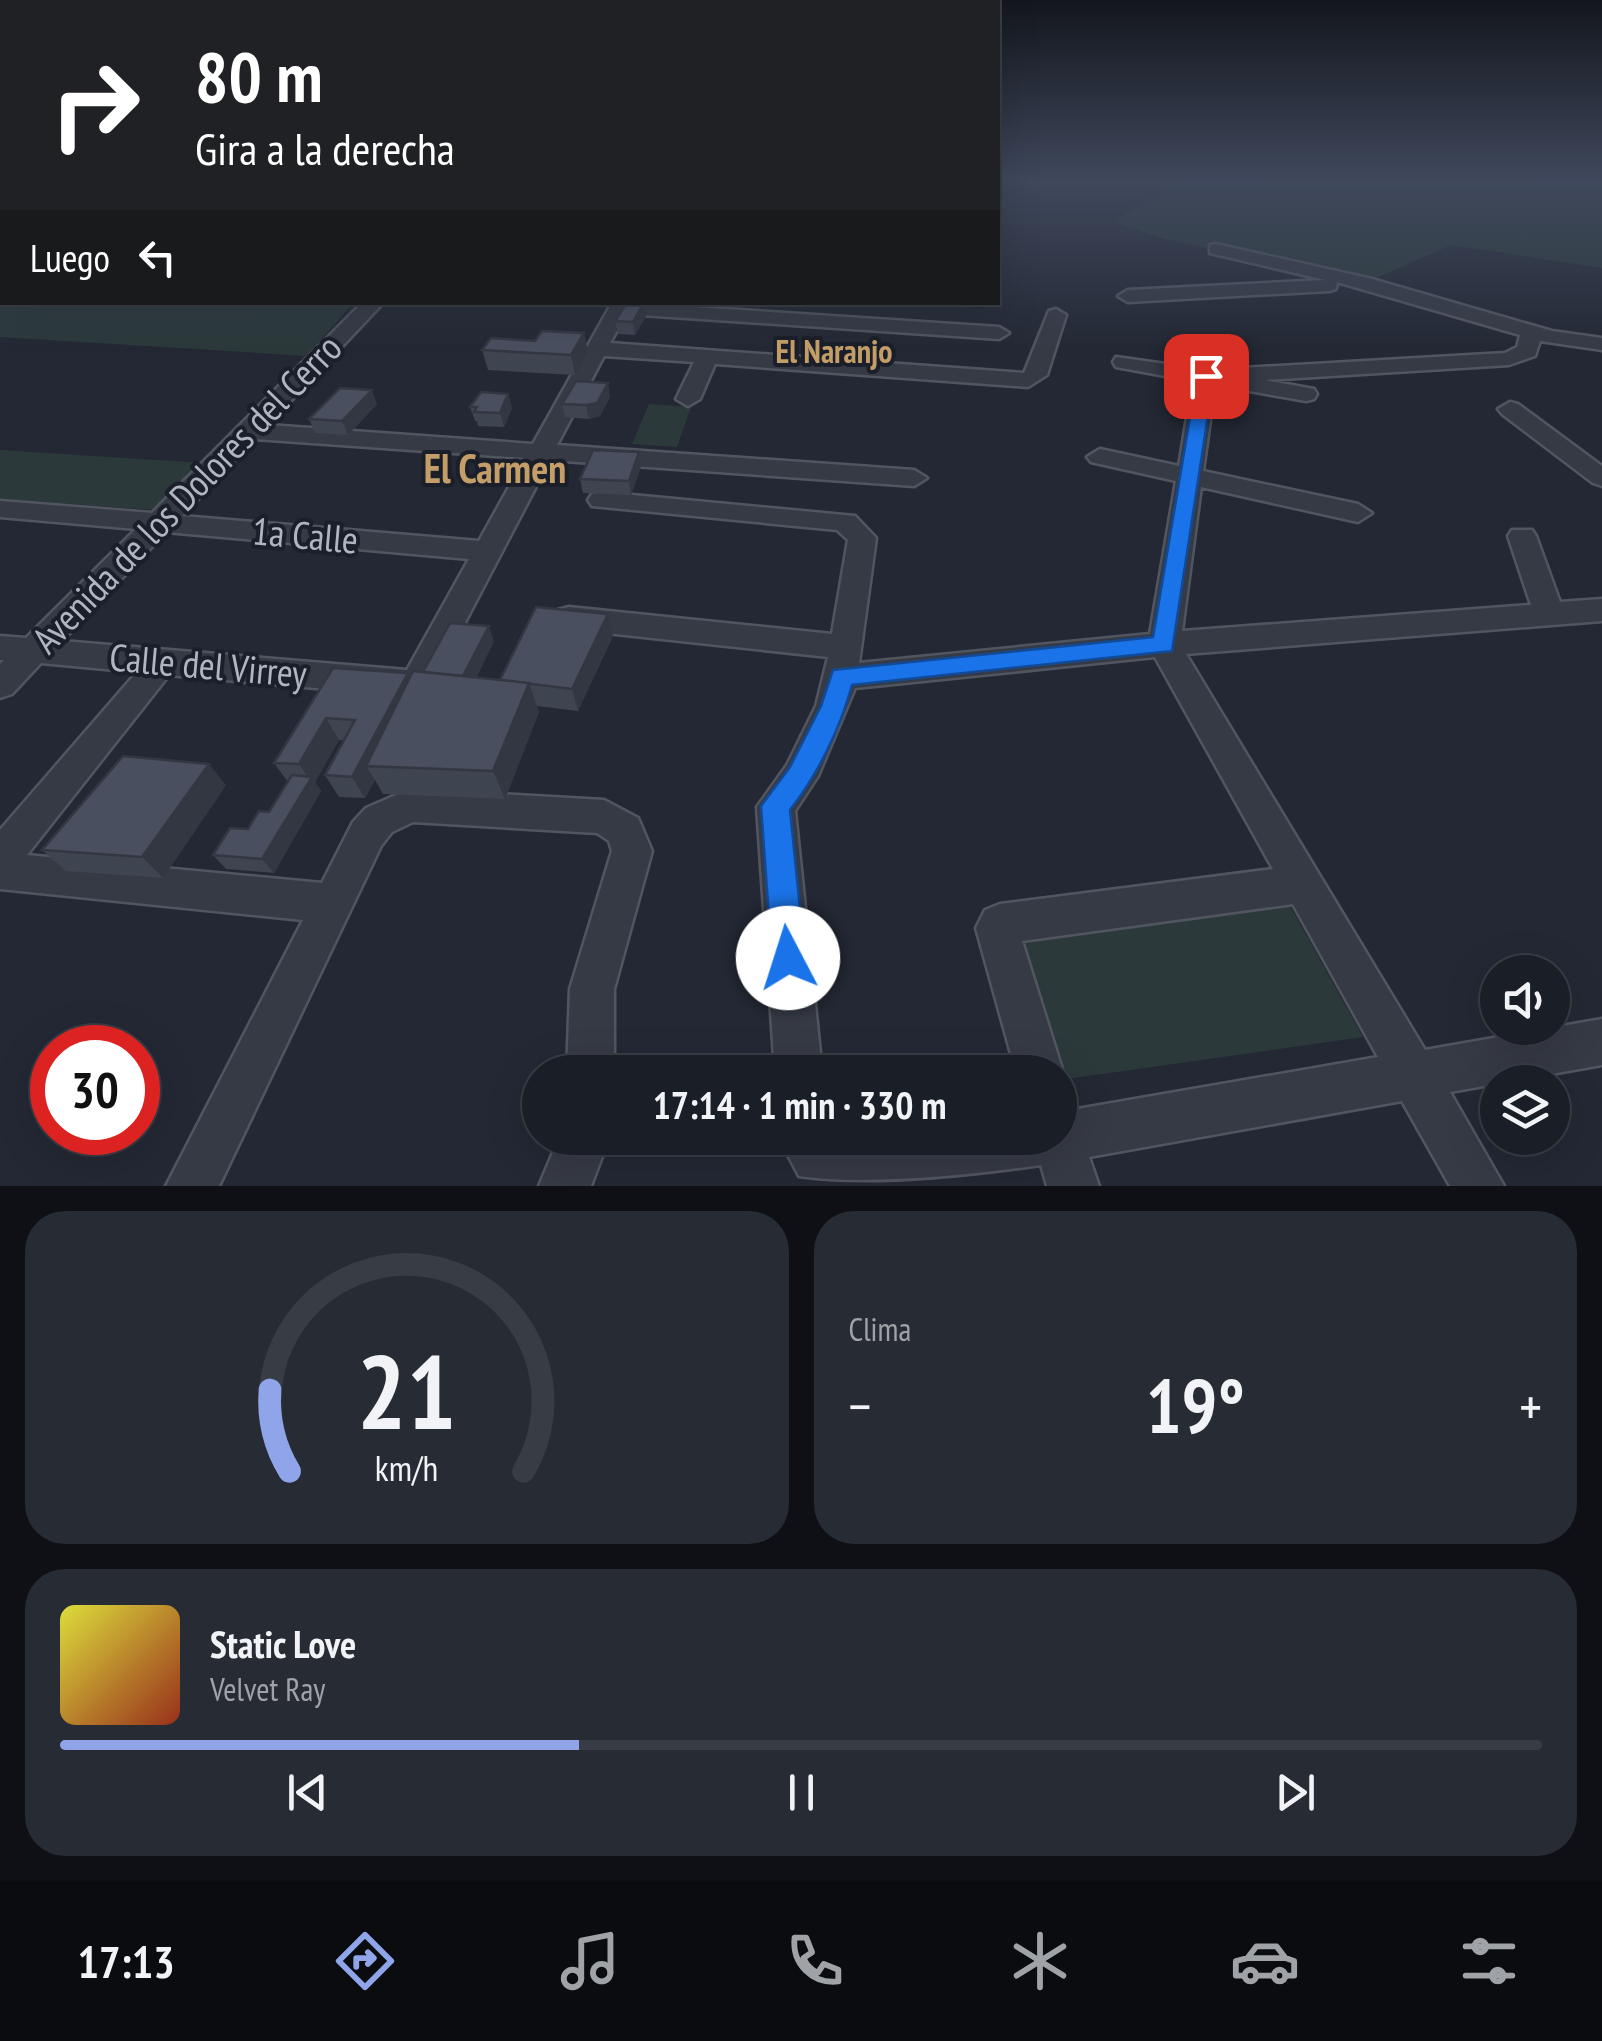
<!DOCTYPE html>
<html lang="es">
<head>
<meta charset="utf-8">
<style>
  body { margin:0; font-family:"PT Sans Narrow",sans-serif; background:#272b33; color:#f1f3f6; height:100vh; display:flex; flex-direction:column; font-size:38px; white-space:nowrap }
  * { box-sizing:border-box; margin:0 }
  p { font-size:32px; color:#9fa2a7 }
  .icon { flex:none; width:55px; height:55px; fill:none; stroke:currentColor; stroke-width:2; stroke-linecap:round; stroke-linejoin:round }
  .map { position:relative; height:1186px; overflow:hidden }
  .drawer { display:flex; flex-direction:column; gap:25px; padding:25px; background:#0e1015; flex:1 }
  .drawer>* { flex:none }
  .banner { position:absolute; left:0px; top:0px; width:1000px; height:305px; box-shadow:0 10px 40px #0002,0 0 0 2px #383c44; background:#202124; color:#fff; overflow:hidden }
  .fabs { position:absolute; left:1480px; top:955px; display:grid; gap:20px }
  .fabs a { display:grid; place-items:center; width:90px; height:90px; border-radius:50%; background:#1a1e27; box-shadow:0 10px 40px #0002,0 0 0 2px #383c44; font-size:50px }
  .speed { position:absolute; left:30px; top:1025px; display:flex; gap:20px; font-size:50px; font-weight:700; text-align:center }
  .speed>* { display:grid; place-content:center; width:130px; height:130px; border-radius:50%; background:#1a1e27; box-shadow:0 10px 40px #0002,0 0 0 2px #383c44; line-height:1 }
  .speed .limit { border:15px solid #d22; background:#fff; color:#111 }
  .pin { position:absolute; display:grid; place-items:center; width:85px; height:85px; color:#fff; margin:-42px; border-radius:20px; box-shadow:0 5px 15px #0006 }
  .me { position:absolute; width:110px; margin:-55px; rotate:355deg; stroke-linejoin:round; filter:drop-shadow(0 0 8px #0008) }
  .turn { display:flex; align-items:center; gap:35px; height:210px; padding:0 30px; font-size:45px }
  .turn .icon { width:130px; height:130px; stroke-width:2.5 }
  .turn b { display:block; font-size:70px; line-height:85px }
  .then { display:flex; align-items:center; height:95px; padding:0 30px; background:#0003; gap:20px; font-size:38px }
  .big { font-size:75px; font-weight:600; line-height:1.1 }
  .drawer .widget { flex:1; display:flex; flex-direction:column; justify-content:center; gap:15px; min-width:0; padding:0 35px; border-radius:40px; background:#272b33 }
  .drawer .dial { align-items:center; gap:0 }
  .dial svg { height:260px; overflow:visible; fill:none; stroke:#383c44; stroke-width:7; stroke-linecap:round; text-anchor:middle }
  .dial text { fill:#f1f3f6; stroke:none }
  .song { display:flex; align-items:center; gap:30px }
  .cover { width:120px; height:120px; border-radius:15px; background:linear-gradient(135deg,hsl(60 70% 55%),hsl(10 70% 35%)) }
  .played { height:10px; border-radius:5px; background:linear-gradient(90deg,#8fa4e9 35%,#383c44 35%) }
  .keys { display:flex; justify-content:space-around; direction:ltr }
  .heat { display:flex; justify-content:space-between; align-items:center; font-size:55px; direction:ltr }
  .drawer .tiles { flex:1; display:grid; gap:25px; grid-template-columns:1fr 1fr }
  .widget:last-child { grid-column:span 2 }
  .trip { position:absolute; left:522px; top:1055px; width:555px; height:100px; border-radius:50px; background:#1a1e27; box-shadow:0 10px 40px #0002,0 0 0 2px #383c44; font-weight:600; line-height:100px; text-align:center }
  .tab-bar { display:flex; height:160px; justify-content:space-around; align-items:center; background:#0a0c10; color:#9fa2a7 }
  .tab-bar .icon { width:70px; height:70px }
  .tab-bar .on { color:#8fa4e9 }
  .tab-bar b { font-size:45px; color:#f1f3f6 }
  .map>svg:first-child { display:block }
</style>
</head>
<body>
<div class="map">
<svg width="1602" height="1186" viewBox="0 0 1602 1186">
  <rect width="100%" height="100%" fill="#232834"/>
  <g fill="#2b393b">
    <path d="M0,183L2,302L353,303L307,356L0,337Z"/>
    <path d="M1173,183H1602V268L1451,245L1365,283L1165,239L1114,222Z"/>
    <path d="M649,404L691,407L677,447L632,444Z"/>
    <path d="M0,450L204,463L156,510L0,499Z"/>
    <path d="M1289,904L1363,1037L1060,1080V1072H1053L1011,938Z"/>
  </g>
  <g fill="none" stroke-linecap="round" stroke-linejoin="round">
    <g stroke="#515560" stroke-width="5">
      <g id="minor">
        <rect x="0" y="223" width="2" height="10"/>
        <path d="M1216,244L1372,279L1552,331L1602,338V350L1540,341L1535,356L1509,365L1265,380L1314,389L1317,394L1314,399L1306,401L1215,385L1203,471L1358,504L1372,513L1358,522L1201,487L1182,631L1531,605L1508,536L1512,530H1532L1536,536L1560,602L1602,599V621L1186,654L1425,1050L1602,1019V1065L1450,1092L1504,1186H1450L1402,1101L1089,1157L1099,1186H1047L1041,1165C970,1175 866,1186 799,1176L779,1138H833L844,1142L876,1138H1060V1112L1378,1057L1293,904L1022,941L1063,1072L1060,1078V1072H1016L976,928L985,910L1000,904L1273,869L1155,657L855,688L818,776L795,811L822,1072H775L757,807L787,765L816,706L828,657L569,629L558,626L554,618L558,610L569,607L832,634L848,540L837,530L592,506L588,500L592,494L601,492L855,516L876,538L859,663L1150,634L1176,481L1091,462L1087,457L1100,449L1179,466L1193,381L1116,367L1113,362L1116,357L1208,370L1505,353L1517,347L1520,335L1337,282L1336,289L1329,291L1128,302L1118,296L1128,290L1325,280L1210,253V245Z"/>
        <rect x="0" y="249" width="2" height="10"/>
        <path d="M363,302H384L268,425L533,444L609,308L617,302L999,327L1009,333L999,339L626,314L610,343L1024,373L1049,311L1056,309L1066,315L1047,375L1028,387L715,364L700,399L688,406L676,399L694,362L604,356L557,445L914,470L927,478L914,486L550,460L428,693L416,697L169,675L27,855L322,883L353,822L366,808L410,789L604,800L638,818L652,851L614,989V1072H567L570,989L612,851L609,841L597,833L413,822L392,832L381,846L219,1186H166L303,920L0,889V830L137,672L41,663L12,694L0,698V664L4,660H0V636L26,638L136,529L0,517V501L152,513ZM255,439L525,458L479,541L182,516ZM166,532L469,559L407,670L62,641Z"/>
        <path d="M1510,402L1518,404L1602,466V486L1593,483L1502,414L1498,409Z"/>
        <path d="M559,1138H609L591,1186H539Z"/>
      </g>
    </g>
    <use href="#minor" fill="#363a45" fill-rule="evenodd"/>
  </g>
  <g fill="#3f4451">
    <path d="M646,316L635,335L618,334L615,321Z"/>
    <path d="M584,333L588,353L575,375L488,370L482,350Z"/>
    <path d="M508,394L512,408L504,427L478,426L477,421H475L470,407Z"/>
    <path d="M610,397L600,416L589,419L565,417L562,404Z"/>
    <path d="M377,404L348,435L315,433L309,419Z"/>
    <path d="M639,452L641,466L631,495L583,493L580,479Z"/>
    <path d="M613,636L578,711L537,706L539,712L505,799L383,794L375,780L365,798L339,797L325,775L344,740H339L315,782L321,791L274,873L226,869L213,855L269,812L288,782L274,763L333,668L408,673L410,677L494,641L476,678L500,680Z"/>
    <path d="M226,785L163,878L66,871L42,850Z"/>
  </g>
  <g fill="#333742">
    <path d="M644,303L646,316L635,335L633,322Z"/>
    <path d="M584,333L588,353L575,375L571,355Z"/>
    <path d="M608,383L610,397L600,416L589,419L586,405Z"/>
    <path d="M372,390L377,404L348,435L342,421Z"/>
    <path d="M508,394L512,408L504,427L500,413Z"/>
    <path d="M639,452L641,466L631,495L629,481Z"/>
    <path d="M608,614L613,636L578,711L572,689Z"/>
    <path d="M489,626L494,641L467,696L461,681Z"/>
    <path d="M408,673L418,695L366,766L375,780L365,798L352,777Z"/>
    <path d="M529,683L539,712L505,799L493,771Z"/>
    <path d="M326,718L339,740L315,782L321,791L274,873L262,859L310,780L299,764Z"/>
    <path d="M209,764L226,785L163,878L142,857Z"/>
  </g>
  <g fill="#494f5e" stroke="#333742" stroke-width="2.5">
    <path d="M627,302L644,303L633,322L615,321Z"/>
    <path d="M542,331L584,333L571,355L482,350L491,338L535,341Z"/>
    <path d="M576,381L608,383L597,403L586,405L562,404Z"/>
    <path d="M340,388L372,390L342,421L309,419Z"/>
    <path d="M481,392L508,394L500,413L474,412L477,407H470Z"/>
    <path d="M593,450L639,452L629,481L580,479Z"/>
    <path d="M536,607L608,614L572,689L500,680Z"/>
    <path d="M450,623L489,626L463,676L423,672Z"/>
    <path d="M333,668L408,673L352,777L325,775L355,720L326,718L299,764L274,763Z"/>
    <path d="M413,671L529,683L493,771L366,766Z"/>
    <path d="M123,756L209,764L142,857L42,850Z"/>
    <path d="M292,775L312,777L262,859L213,855L230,828L248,829L259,811L269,812Z"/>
  </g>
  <linearGradient id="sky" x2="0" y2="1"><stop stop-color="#13161d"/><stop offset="0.52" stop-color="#3f485c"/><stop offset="1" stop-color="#3f485c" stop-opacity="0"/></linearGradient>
  <rect width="1602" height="349" fill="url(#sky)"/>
  <path fill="#1a73e8" stroke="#114b97" stroke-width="2.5" d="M1206,371L1214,376L1172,651L852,685C840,729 818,774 790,810L805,958L800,970L788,975L777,970L772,958L761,806L790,767L821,706L833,670L1153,637L1197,376Z"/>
  <g text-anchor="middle" stroke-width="8" stroke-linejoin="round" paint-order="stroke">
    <g font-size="32" font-weight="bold" fill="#c49e69" stroke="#1b1f2a">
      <text x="834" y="363">El Naranjo</text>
    </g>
    <g font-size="38" fill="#b1b5c2" stroke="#1b1f2a">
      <text transform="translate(187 494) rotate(-46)" y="13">Avenida de los Dolores del Cerro</text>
      <text transform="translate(305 536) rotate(5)" y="13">1a Calle</text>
      <text transform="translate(208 666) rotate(5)" y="13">Calle del Virrey</text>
    </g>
    <g font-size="40" font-weight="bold" fill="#c49e69" stroke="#1b1f2a">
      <text x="495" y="483">El Carmen</text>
    </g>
  </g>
</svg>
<div class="fabs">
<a><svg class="icon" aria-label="sound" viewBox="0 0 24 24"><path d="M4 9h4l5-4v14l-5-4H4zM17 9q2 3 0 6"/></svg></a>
<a><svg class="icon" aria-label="layers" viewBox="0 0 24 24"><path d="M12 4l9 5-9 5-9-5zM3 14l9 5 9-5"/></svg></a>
</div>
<div class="speed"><div class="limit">30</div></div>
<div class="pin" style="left:1206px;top:376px;background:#d93025"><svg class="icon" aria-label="arrive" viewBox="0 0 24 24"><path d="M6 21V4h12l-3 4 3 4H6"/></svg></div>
<svg class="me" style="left:788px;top:958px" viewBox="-20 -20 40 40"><circle r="19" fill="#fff"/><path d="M0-13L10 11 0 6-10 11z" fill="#1a73e8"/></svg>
<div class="trip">17:14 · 1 min · 330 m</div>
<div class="banner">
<div class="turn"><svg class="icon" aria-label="right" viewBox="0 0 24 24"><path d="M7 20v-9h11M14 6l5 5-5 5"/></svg><div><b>80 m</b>Gira a la derecha</div></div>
<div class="then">Luego<svg class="icon" aria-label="left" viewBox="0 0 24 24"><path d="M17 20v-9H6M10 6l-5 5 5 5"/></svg></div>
</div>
</div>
<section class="drawer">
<div class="tiles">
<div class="widget dial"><svg viewBox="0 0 100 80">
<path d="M14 69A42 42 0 1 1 86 69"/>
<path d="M14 69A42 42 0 0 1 8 44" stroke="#8fa4e9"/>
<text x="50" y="56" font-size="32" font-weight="700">21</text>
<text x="50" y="72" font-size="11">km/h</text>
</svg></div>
<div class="widget"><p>Clima</p>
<div class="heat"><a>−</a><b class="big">19°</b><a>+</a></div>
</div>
<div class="widget">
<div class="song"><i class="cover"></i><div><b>Static Love</b><p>Velvet Ray</p></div></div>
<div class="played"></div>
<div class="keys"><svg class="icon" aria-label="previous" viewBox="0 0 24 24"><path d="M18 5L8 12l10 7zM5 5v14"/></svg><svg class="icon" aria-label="pause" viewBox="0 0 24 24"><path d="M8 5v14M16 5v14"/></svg><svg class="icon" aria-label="next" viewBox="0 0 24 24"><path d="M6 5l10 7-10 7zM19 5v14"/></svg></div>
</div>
</div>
</section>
<nav class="tab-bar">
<b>17:13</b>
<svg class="icon on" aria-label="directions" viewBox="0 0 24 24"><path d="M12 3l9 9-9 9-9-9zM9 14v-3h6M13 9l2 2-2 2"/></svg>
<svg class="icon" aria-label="music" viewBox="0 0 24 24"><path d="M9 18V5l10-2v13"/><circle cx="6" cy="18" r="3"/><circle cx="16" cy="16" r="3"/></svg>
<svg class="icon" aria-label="phone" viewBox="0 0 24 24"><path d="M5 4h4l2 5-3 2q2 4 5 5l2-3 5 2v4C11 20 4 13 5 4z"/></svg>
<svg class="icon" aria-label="climate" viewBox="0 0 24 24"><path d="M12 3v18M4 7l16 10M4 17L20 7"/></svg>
<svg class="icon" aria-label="car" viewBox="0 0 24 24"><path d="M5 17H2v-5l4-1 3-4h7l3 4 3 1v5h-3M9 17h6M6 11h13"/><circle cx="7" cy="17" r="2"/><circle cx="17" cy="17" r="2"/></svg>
<svg class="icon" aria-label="filters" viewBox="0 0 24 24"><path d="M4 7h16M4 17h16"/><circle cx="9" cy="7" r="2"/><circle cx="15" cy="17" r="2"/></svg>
</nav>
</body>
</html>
